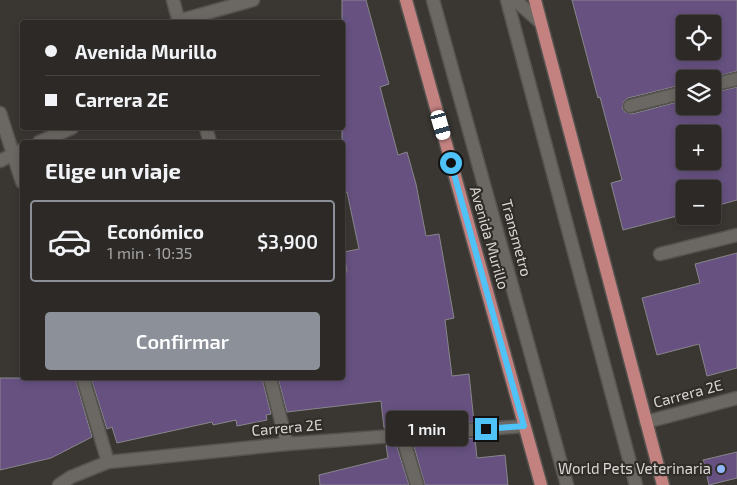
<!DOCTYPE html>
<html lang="es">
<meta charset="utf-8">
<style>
body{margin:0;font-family:"Exo 2",sans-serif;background:#34312e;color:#f1f3f6;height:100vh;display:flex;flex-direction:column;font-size:19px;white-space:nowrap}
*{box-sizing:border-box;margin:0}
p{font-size:16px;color:#a6a6a7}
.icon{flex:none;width:28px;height:28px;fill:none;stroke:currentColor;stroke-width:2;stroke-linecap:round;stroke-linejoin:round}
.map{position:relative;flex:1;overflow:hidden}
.panel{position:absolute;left:20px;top:140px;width:325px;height:240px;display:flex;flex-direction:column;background:#2c2926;border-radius:5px;box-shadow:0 2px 8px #0003,0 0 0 1px #484543}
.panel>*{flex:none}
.hud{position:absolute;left:20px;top:20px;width:325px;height:110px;border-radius:5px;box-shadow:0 2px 8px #0003,0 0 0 1px #484543;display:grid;align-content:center;height:110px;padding:0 25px;background:#2c2926}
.tools{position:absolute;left:676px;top:15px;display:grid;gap:10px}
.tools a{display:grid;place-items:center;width:45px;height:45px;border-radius:5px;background:#2c2926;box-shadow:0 2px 8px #0003,0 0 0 1px #484543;font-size:25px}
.end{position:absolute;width:22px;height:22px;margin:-11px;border:6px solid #4fc3f7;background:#111;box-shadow:0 0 0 2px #111}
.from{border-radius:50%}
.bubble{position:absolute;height:35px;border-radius:5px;background:#2c2926;box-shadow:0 2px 8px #0003,0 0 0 1px #484543;font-size:16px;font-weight:600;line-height:35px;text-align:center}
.car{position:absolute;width:15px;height:30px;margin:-15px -8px;border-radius:6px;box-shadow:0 0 4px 1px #0007;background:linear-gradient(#fff 24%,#345 0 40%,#fff 0 76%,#345 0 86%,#fff 0)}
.hud b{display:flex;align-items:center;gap:18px;height:48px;font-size:19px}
.hud b+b{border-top:1px solid #484543}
.hud i{width:12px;height:12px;background:#f1f3f6}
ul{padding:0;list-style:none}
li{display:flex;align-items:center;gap:15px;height:82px;margin:0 10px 8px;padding:0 15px;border:2px solid #484543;border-radius:5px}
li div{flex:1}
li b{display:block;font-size:19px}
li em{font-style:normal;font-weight:600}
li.current{border-color:#8c9099}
li>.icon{width:45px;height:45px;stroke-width:1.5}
h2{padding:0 25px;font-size:22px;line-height:60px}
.primary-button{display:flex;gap:10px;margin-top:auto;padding:10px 25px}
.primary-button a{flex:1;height:58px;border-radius:5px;background:#8c9099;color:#fff;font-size:20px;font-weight:600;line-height:58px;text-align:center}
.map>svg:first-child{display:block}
</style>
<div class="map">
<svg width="737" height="485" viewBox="0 0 737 485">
<rect width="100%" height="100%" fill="#3a3733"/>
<g fill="#665180" stroke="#88858b" fill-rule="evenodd">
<polygon points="342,0 366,0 389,84 380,87 398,155 407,152 416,184 426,236 439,234 454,318 445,320 452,376 469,374 474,422 384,428 381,401 287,412 278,378 342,378 342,273 347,272 344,252 359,249 347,192 342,194"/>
<path d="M 572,0 L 737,0 L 737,71 L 707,79 L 685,79 L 685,84 L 628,98 L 624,101 L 622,108 L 625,112 L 632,114 L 685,100 L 685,106 L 712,106 L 712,93 L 737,87 L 737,200 L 712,207 L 712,189 L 685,189 L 685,214 L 623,230 L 611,183 L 622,180 L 600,97 L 598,98 ZM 685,24 L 712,24 L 712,51 L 685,51 ZM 685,134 L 712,134 L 712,161 L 685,161 Z"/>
<polygon points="737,253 737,368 707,376 699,344 657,355 642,298 700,283 695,264"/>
<polygon points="0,378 75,378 92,437 51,458 0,470"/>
<polygon points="91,378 262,378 271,414 266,415 267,420 237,426 236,420 213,425 212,422 117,443 112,427 107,429"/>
<polygon points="475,438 477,458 505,455 508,485 425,485 413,443"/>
<polygon points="396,444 409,485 320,485 319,475 388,458 386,445"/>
<polygon points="737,452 737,478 709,485 703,460"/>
</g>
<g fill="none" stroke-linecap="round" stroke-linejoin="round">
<g stroke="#55534f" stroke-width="15">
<g id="minor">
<polyline points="173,0 179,22"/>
<polyline points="433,0 567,485"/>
<polyline points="507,0 636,485"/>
<polyline points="515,0 541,23"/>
<polyline points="178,21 253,0"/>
<polyline points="712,85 737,79"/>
<polyline points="630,106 685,92"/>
<polyline points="0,113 22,182"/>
<polyline points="206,128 210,142"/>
<polyline points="39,142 72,128"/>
<polyline points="0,161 22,150"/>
<polyline points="660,254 737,235"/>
<polyline points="83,378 108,462"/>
<polyline points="270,378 287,444"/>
<polyline points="646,422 737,398"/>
<polyline points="402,435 417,485"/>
<polyline points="59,485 71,477 108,462 287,444 524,426"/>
</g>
</g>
<g stroke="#55534f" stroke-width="15">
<g id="major">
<polyline points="406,0 541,485"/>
<polyline points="535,0 663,485"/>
</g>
</g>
<use href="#minor" stroke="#6b6863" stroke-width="12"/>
<use href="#major" stroke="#c38280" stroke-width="12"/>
</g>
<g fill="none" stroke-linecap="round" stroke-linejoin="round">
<polyline stroke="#4fc3f7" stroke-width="6" points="451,163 524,426 486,429"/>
</g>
<circle fill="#92b7fd" stroke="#302d29" stroke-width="2" cx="721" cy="469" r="5"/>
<g text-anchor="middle" stroke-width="4.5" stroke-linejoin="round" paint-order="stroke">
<g font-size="15" fill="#d9d7d4" stroke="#302d29">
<text transform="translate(489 238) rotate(74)" y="5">Avenida Murillo</text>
<text transform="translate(516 238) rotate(75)" y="5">Transmetro</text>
<text transform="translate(688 394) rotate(-15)" y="5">Carrera 2E</text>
<text transform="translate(287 428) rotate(-5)" y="5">Carrera 2E</text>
</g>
<g font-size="15" fill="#d9d7d4" stroke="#302d29" text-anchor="end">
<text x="711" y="474">World Pets Veterinaria</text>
</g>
</g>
</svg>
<div class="tools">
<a><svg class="icon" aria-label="locate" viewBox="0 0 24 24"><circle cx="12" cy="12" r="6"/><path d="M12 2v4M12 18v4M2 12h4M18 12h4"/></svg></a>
<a><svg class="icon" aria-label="layers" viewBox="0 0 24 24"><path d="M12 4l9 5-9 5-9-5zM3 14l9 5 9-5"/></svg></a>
<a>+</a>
<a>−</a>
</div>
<i class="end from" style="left:451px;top:163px"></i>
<i class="end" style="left:486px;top:429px"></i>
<div class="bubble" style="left:386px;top:411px;width:82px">1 min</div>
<i class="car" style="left:441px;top:125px;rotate:164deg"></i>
<div class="hud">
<b><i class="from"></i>Avenida Murillo</b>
<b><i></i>Carrera 2E</b>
</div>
<section class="panel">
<h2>Elige un viaje</h2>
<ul>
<li class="current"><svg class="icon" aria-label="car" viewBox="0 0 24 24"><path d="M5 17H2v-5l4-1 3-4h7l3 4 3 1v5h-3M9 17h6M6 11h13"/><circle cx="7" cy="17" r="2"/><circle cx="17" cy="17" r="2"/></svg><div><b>Económico</b><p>1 min · 10:35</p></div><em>$3,900</em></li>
</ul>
<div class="primary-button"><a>Confirmar</a></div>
</section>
</div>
